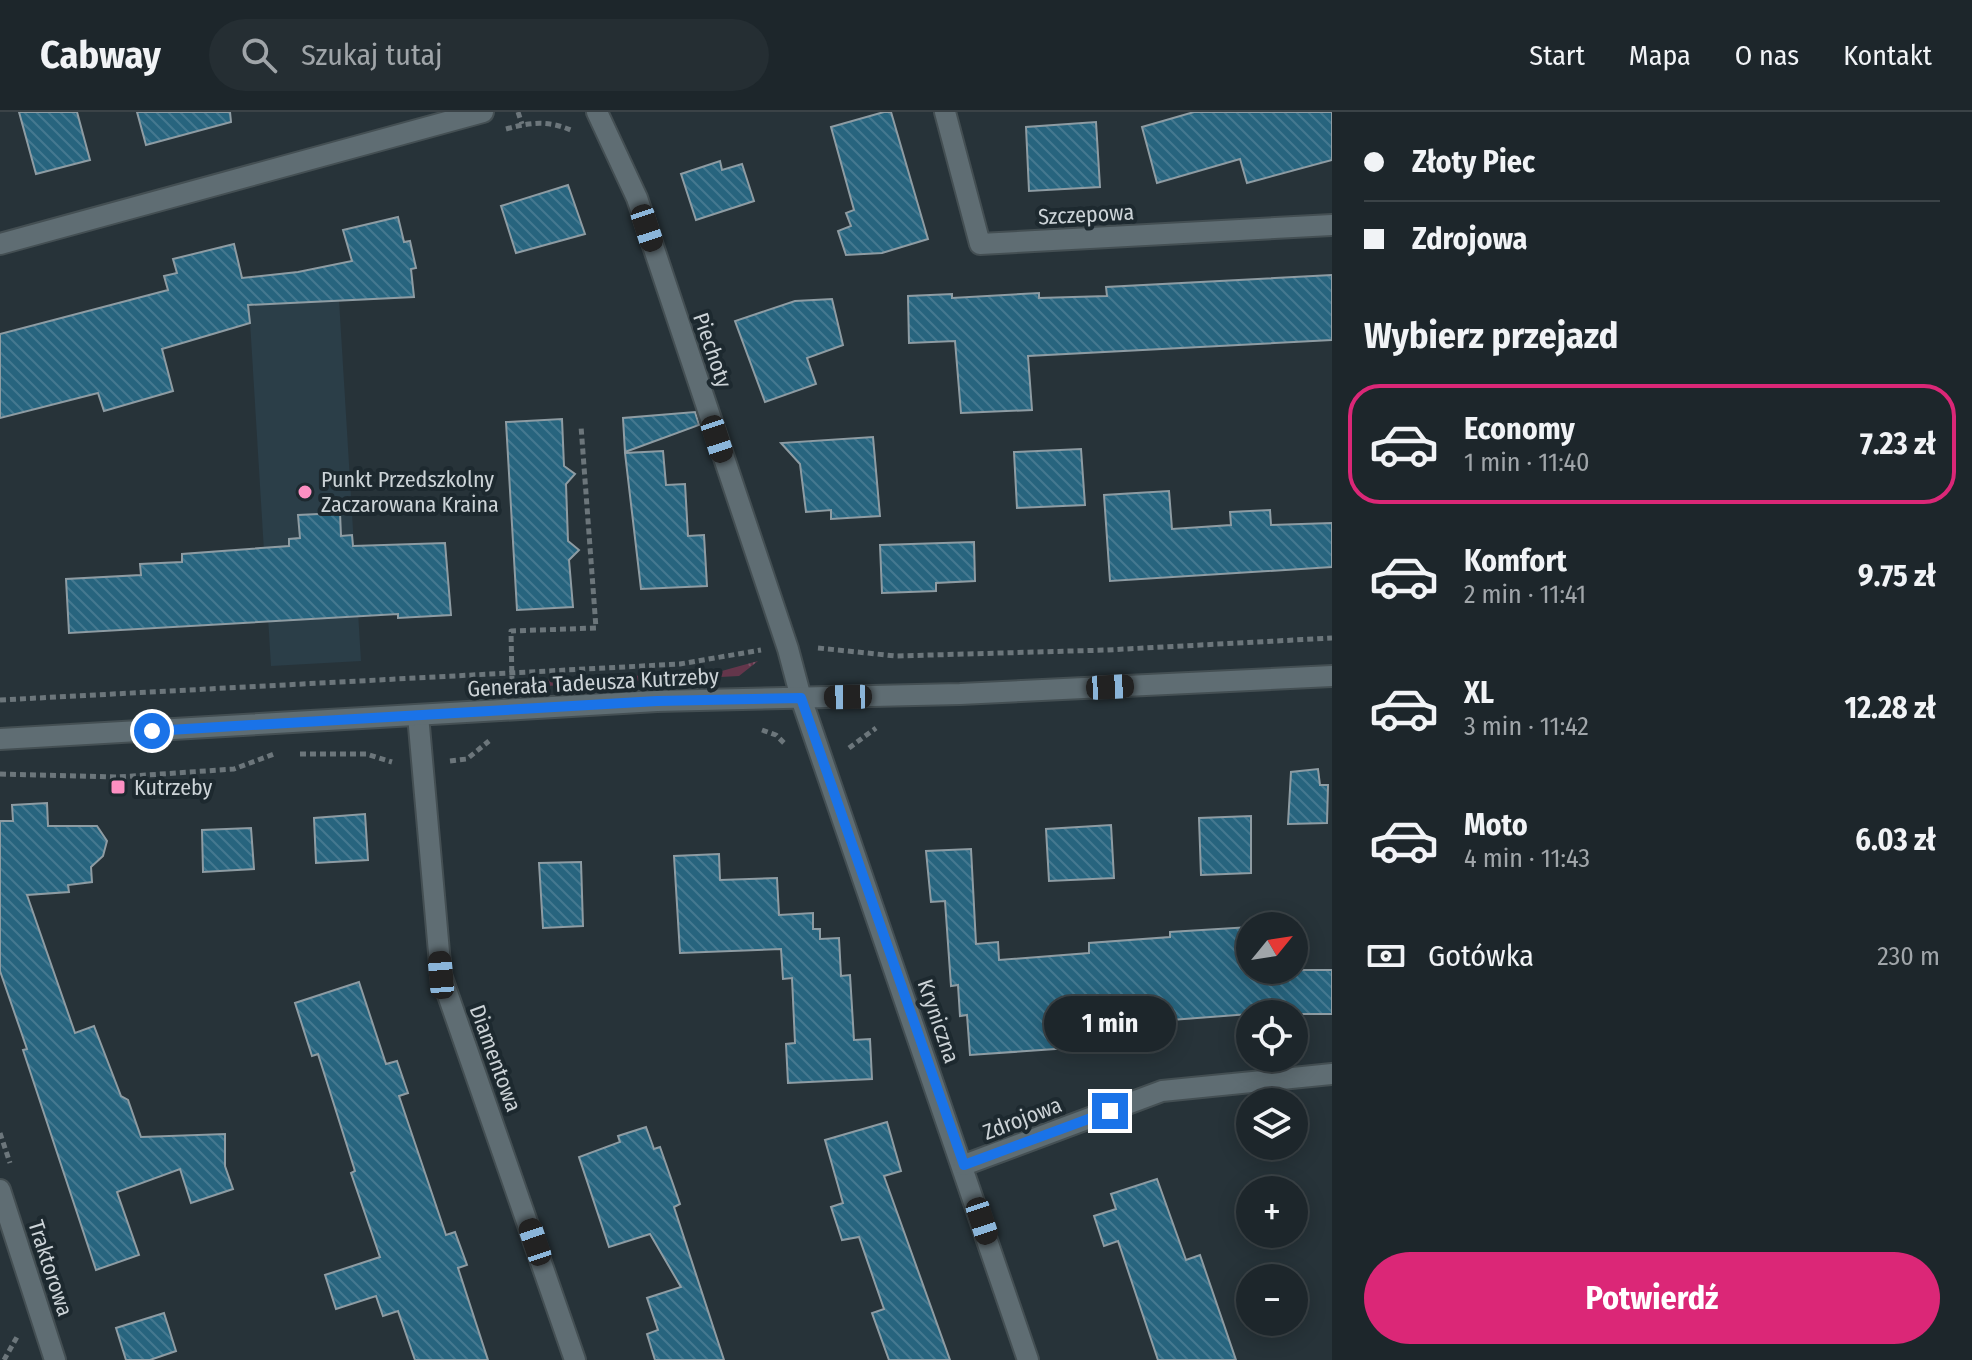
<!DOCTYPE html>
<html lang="pl">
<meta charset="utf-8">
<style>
body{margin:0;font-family:"Fira Sans Condensed",sans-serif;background:#252e33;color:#f1f3f6;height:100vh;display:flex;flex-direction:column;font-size:30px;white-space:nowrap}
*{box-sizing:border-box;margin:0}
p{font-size:26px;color:#a0a5a9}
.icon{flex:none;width:44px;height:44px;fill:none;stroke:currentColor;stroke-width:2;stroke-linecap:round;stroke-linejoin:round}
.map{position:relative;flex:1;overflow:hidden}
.sheet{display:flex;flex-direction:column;background:#1d262b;width:640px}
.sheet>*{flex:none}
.guide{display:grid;align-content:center;height:176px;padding:0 32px;background:#1d262b}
.needle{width:52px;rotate:60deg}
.tools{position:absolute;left:1236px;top:800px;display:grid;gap:16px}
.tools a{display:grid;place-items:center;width:72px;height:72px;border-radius:50%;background:#1d262b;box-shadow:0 4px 20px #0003,0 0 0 2px #3b4347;font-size:40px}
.end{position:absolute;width:36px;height:36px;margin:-18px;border:10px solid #1a73e8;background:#fff;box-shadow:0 0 0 4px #fff}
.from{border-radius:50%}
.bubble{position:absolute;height:56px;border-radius:28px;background:#1d262b;box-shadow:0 4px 20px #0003,0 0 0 2px #3b4347;font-size:26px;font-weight:700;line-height:56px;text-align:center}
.car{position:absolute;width:24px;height:48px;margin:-24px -12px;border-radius:10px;box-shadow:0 0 6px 2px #0007;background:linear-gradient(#222 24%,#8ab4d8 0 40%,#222 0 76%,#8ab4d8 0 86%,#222 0)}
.guide b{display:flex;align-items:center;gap:28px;height:76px;font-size:30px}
.guide b+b{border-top:2px solid #3b4347}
.guide i{width:20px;height:20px;background:#f1f3f6}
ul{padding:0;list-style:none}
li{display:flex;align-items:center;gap:24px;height:120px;margin:0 16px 12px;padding:0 16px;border:4px solid transparent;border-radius:32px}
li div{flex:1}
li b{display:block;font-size:30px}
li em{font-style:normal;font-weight:700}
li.current{border-color:#db2777}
li>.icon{width:72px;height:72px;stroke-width:1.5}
h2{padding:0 32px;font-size:36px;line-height:96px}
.pay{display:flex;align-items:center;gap:20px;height:88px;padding:0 32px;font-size:30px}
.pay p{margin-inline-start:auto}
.primary-button{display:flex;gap:16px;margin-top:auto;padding:16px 32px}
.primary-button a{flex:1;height:92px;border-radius:48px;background:#db2777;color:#fff;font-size:32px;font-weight:700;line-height:92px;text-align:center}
header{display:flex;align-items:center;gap:48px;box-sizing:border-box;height:112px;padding:0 40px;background:#1d262b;border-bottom:2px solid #3b4347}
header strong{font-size:38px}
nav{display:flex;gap:44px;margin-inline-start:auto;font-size:28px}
.search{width:560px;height:72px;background:#252e33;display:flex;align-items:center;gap:20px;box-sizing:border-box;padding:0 28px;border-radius:44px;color:#a0a5a9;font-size:30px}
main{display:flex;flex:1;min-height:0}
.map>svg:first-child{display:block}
</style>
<header>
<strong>Cabway</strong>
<div class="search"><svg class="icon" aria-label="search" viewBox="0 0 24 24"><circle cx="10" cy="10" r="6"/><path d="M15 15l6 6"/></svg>Szukaj tutaj</div>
<nav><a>Start</a><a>Mapa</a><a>O nas</a><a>Kontakt</a></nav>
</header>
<main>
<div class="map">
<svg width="1332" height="1248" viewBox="0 0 1332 1248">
<defs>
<pattern id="grass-tufts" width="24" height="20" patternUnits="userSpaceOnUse" patternTransform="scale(2)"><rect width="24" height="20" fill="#64364b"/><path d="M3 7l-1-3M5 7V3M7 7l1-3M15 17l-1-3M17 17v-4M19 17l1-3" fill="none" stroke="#795264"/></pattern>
<pattern id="building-back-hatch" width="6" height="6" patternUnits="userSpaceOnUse" patternTransform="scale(2)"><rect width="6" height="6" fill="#27647e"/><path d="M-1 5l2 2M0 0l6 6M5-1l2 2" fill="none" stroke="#457990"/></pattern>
</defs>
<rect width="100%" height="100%" fill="#273339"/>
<polygon fill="#2b3e48" points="339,188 361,549 271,554 249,193"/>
<polygon fill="url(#grass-tufts)" points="758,549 739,564 526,575 522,569 718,560"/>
<g fill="url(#building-back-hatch)" stroke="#8e9ca3" stroke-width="2">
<polygon points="19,0 77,0 90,48 36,62"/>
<polygon points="137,0 230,0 231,10 146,33"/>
<polygon points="884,0 891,0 928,127 882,141 846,143 838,119 851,114 846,101 854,98 831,15"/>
<polygon points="1194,0 1332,0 1332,48 1247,71 1240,47 1157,71 1142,15"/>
<polygon points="1096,10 1100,75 1029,79 1026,15"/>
<polygon points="720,49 722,58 742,52 754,89 696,108 681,62"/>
<polygon points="568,73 585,122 516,141 501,94"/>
<polygon points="398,105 404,130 410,129 416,156 411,157 414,185 248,193 250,211 162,237 173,279 104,299 98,281 0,306 0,222 168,178 164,164 177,161 173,147 234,132 242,166 298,160 352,149 343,118"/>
<polygon points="1332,163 1332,228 1028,244 1032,298 961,301 955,229 909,231 908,184 952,182 952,186 1039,181 1039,186 1107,184 1106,175"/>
<polygon points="832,187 843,233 807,246 816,272 765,290 735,209 795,189"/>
<polygon points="695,300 699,313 625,340 623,306"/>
<polygon points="562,307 564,354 575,362 566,372 568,429 579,438 569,448 573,495 517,498 506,310"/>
<polygon points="873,325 880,404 831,407 831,398 806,400 800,352 781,331"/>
<polygon points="1081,337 1085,393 1017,396 1014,340"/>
<polygon points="663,339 666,373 685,372 688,424 704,423 707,474 641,477 625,341"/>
<polygon points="1169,379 1172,417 1231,413 1230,400 1270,398 1271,413 1332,411 1332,455 1110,469 1104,383"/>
<polygon points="340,401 341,424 352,423 353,434 445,431 451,503 398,506 398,502 69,521 66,467 141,463 140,452 182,450 182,442 289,434 289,427 300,426 298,403"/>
<polygon points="974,430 975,469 936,471 936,479 882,481 880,433"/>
<polygon points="1318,657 1320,673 1328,673 1327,711 1288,712 1291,660"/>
<polygon points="47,691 48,714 97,714 107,729 103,744 91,755 92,770 68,773 69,780 27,783 75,921 94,914 121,984 128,988 141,1025 225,1022 225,1054 233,1077 191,1091 180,1057 117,1080 139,1143 96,1158 23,938 27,937 0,859 0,709 13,709 12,693"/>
<polygon points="365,702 368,748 316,751 314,706"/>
<polygon points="1251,704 1251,761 1201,763 1199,706"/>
<polygon points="1111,713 1114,766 1049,769 1046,717"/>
<polygon points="251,716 254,757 203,760 202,718"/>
<polygon points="971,737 976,832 998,830 999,848 1089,841 1089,831 1170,825 1170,820 1250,815 1250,858 1332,858 1332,902 1250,902 1118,912 1119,918 1097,920 1098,934 970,943 967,903 960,904 958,873 951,874 945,789 931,790 926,739"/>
<polygon points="719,742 720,768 777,766 779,803 813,801 813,817 820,817 820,827 839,826 841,864 850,863 854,928 870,927 872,967 788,971 786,932 795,931 792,866 783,867 781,837 680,841 674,744"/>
<polygon points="581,750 583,814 543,816 539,751"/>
<polygon points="359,870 386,952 397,949 408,981 399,984 446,1123 455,1120 467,1153 458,1156 488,1248 415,1248 398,1199 383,1204 376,1184 336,1197 325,1163 380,1145 351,1061 355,1059 318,942 312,944 295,891"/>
<polygon points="887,1010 901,1059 884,1064 950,1248 889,1248 872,1201 884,1197 859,1125 842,1128 831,1095 843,1091 825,1028"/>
<polygon points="646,1015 654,1037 660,1035 680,1092 674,1095 724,1248 655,1248 647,1222 658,1218 647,1186 681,1175 650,1122 609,1135 579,1045 620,1030 618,1024"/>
<polygon points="1157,1067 1186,1148 1200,1143 1236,1248 1158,1248 1118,1129 1104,1134 1094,1104 1116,1097 1111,1082"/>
<polygon points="164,1201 176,1239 150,1248 126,1248 116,1216"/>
</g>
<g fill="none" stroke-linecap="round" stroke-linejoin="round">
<g stroke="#444f53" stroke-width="24">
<g id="minor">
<polyline points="597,0 637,86 788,537 801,586 1028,1248"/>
<polyline points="945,0 980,132 1332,113"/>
<polyline points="0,132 483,0"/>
<polyline points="418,603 441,863 575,1248"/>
<polyline points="0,627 657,589 960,582 1332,564"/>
<polyline points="964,1053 1162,979 1332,962"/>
<polyline points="0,1078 55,1248"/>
</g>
</g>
<g stroke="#6c767b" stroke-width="5" stroke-dasharray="6 4" stroke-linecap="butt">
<polyline points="518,0 522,12"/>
<path d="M 506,17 C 532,10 548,8 573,19"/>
<polyline points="818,536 896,544 1107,538 1332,526"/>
<polyline points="512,570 511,519 596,516 581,314"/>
<polyline points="0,588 680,552 761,538"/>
<polyline points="762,618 776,623 784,631"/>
<polyline points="849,636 876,616"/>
<polyline points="300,642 366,642 392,650"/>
<polyline points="450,649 467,647 489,629"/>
<polyline points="0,662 118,665 234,657 274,642"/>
<polyline points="0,1021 10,1051"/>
<polyline points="4,1248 17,1225"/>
</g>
<use href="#minor" stroke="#5f6d73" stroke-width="20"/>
</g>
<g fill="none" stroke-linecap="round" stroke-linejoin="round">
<polyline stroke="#1a73e8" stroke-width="10" points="152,619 657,589 801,586 964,1053 1110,999"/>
</g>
<g fill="#fc8fc2" stroke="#1d292f" stroke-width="3">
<circle cx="305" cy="380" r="8"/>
<rect x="110" y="667" width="16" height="16" rx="4"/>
</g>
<g text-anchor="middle" stroke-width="8" stroke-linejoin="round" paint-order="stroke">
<g font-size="22" fill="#ccd3d7" stroke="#1d292f">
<text transform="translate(1086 102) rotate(-3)" y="8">Szczepowa</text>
<text transform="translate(713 238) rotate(71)" y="8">Piechoty</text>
<text transform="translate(593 570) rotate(-3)" y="8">Generała Tadeusza Kutrzeby</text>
<text transform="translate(939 909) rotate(71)" y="8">Kryniczna</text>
<text transform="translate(496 946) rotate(70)" y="8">Diamentowa</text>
<text transform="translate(1022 1006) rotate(-21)" y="8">Zdrojowa</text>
<text transform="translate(51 1156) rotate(72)" y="8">Traktorowa</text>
</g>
<g font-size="22" fill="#ccd3d7" stroke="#1d292f" text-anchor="start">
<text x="321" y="375">Punkt Przedszkolny<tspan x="321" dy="25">Zaczarowana Kraina</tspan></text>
<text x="134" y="683">Kutrzeby</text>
</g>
</g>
</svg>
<div class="tools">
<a><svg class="needle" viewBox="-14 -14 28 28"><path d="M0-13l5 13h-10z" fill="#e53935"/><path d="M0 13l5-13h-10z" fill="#a0a5a9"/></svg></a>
<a><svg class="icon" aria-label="locate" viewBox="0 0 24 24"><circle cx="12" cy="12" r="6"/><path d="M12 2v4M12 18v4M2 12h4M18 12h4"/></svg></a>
<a><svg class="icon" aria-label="layers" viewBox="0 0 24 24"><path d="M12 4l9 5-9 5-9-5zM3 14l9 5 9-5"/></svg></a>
<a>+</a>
<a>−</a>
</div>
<i class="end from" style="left:152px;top:619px"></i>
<i class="end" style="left:1110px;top:999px"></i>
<div class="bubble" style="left:1044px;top:884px;width:132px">1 min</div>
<i class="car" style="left:647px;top:116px;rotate:162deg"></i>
<i class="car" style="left:717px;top:327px;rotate:162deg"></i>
<i class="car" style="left:1110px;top:575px;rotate:87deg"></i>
<i class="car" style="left:848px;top:585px;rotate:269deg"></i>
<i class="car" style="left:441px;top:863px;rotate:355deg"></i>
<i class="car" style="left:982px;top:1109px;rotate:162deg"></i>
<i class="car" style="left:535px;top:1130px;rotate:341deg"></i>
</div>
<section class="sheet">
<div class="guide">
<b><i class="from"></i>Złoty Piec</b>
<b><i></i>Zdrojowa</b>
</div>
<h2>Wybierz przejazd</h2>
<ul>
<li class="current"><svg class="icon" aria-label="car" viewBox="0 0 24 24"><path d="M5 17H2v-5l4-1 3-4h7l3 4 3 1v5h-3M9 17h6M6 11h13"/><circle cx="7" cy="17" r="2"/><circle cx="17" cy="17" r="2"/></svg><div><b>Economy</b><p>1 min · 11:40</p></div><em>7.23 zł</em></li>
<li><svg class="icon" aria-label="car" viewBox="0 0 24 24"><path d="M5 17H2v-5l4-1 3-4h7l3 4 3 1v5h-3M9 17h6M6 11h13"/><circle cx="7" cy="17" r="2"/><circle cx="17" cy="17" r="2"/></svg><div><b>Komfort</b><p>2 min · 11:41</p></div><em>9.75 zł</em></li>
<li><svg class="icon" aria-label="car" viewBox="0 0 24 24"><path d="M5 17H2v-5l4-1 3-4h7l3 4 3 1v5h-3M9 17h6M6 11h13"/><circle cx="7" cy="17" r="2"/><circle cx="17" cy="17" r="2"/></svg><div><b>XL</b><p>3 min · 11:42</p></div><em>12.28 zł</em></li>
<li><svg class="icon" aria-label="car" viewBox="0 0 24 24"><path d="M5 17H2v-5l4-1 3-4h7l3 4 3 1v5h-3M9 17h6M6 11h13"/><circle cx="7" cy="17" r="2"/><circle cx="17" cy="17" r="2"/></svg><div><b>Moto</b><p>4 min · 11:43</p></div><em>6.03 zł</em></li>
</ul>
<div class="pay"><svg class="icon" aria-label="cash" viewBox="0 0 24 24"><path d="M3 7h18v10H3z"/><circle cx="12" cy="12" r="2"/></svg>Gotówka<p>230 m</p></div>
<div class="primary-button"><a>Potwierdź</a></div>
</section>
</main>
